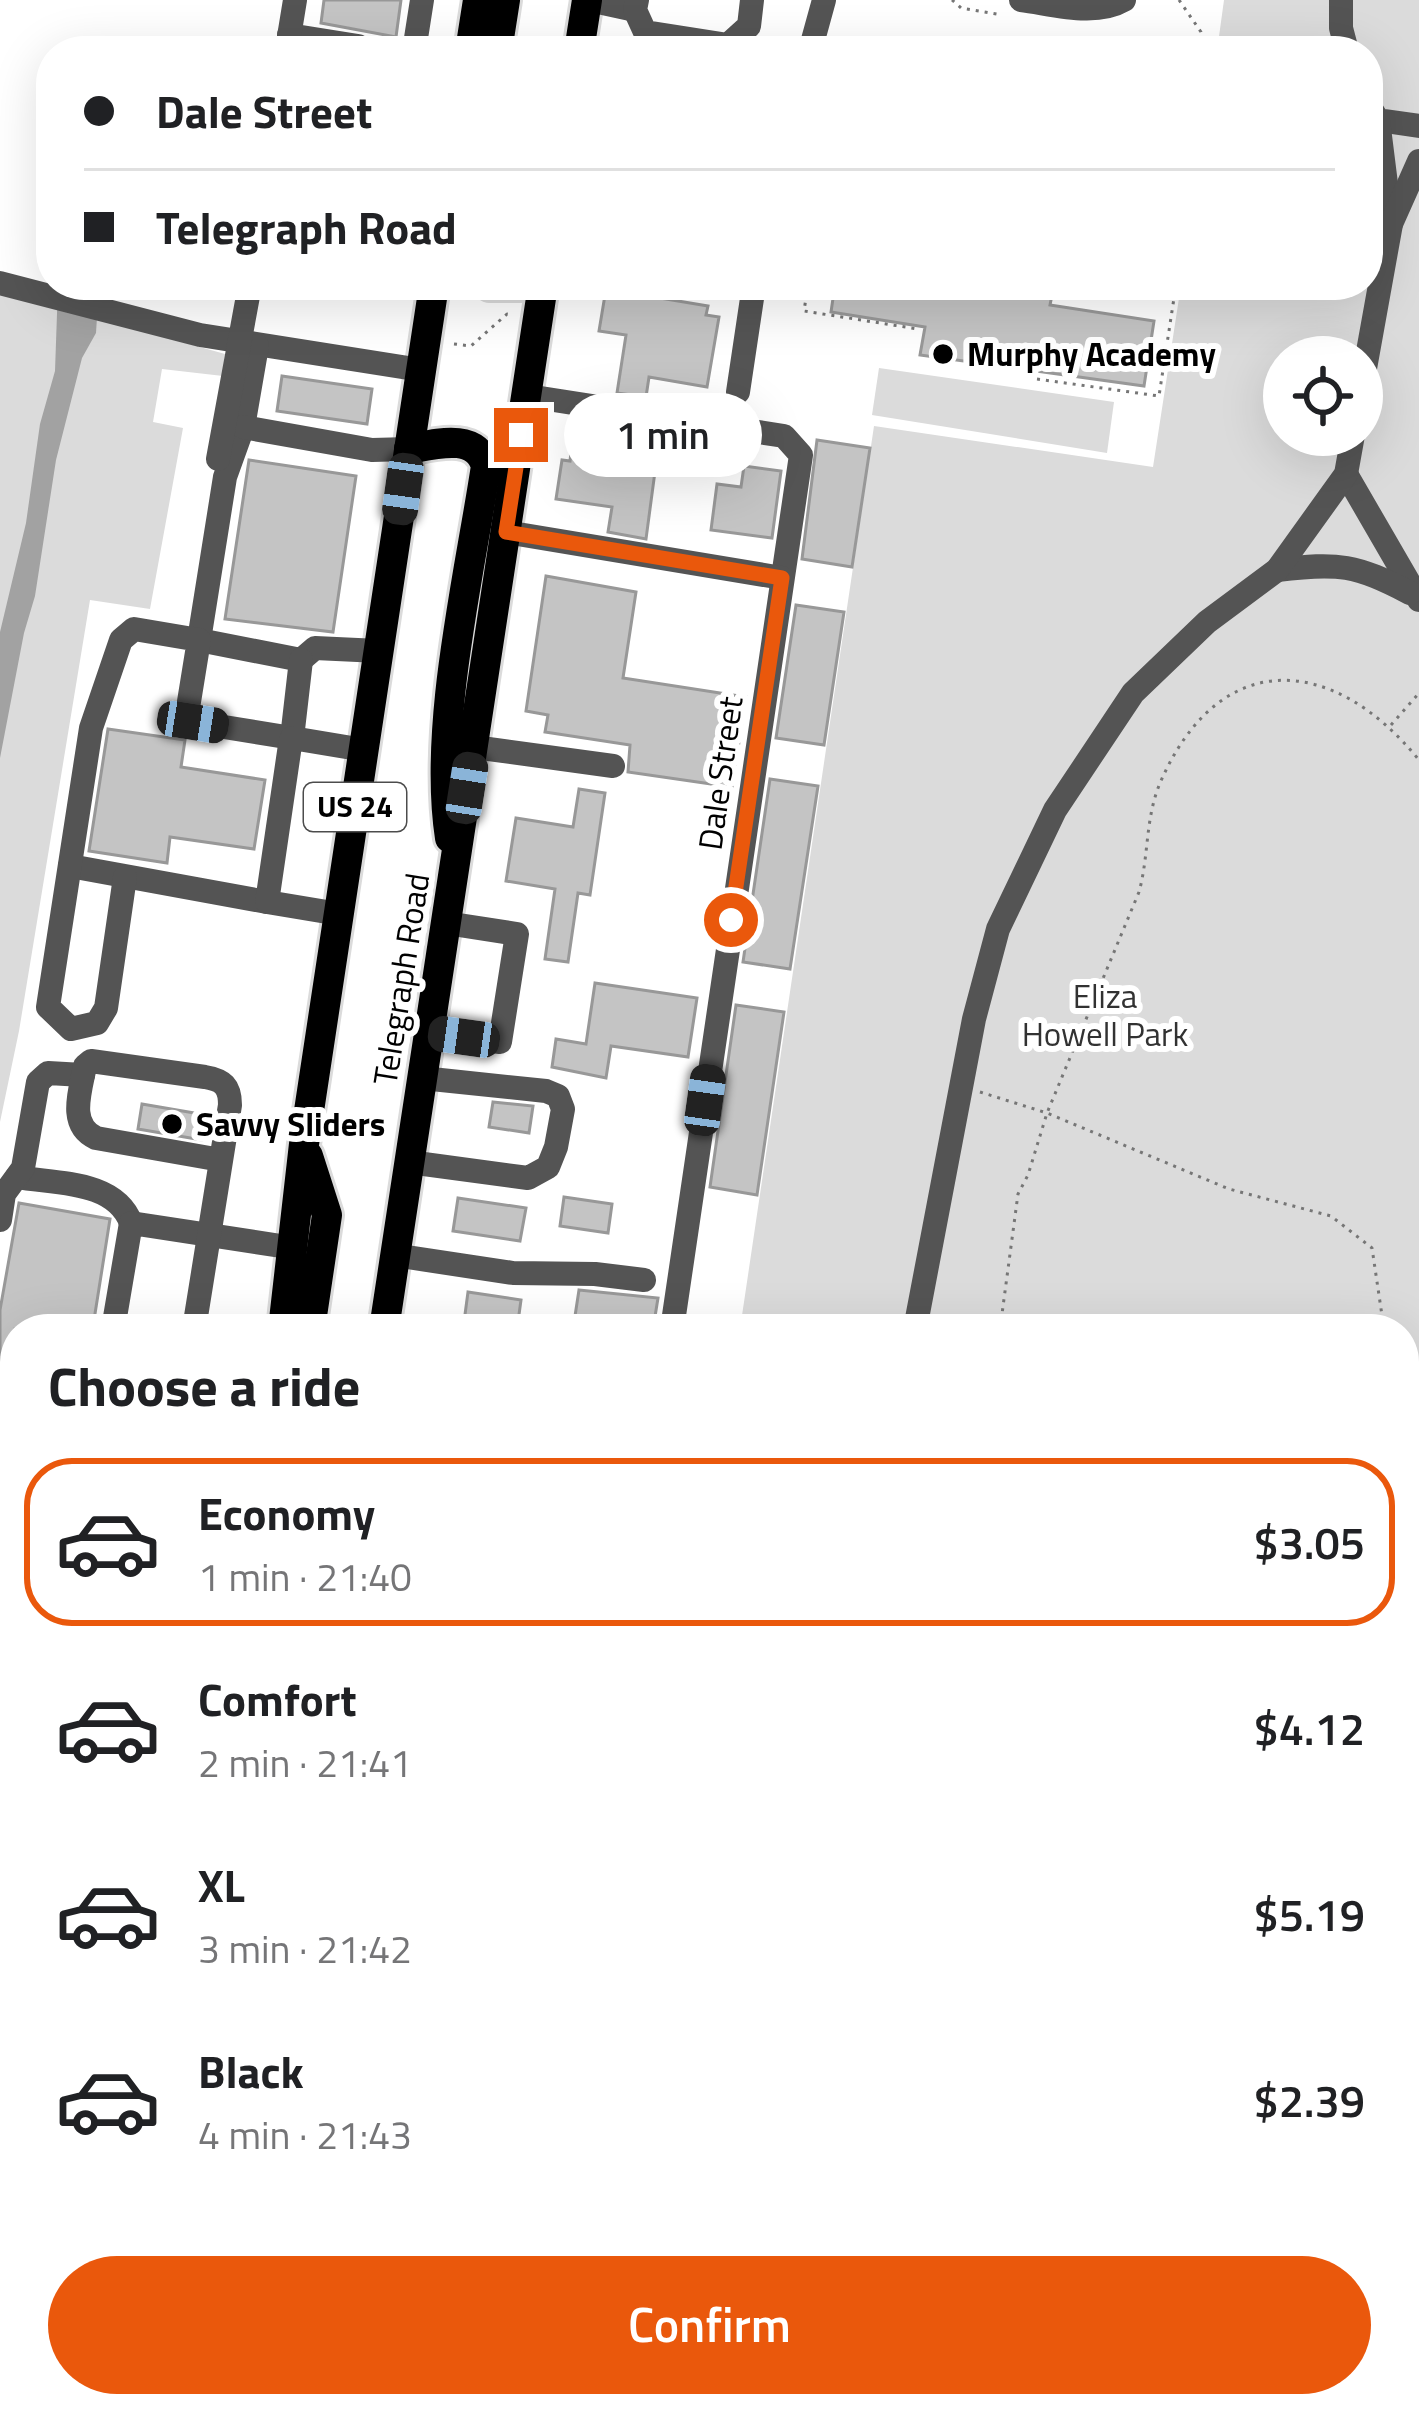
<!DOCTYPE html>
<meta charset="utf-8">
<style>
body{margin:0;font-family:"Titillium Web",sans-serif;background:#f2f2f2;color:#202124;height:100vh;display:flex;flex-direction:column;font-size:45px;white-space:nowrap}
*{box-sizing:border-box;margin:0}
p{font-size:39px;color:#757577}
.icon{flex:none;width:66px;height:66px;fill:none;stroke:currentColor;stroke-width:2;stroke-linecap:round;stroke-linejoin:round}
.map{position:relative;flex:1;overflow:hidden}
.panel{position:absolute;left:0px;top:1314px;width:1419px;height:1104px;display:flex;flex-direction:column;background:#fff;border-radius:48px 48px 0 0;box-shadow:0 12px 48px #0002}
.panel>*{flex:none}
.guide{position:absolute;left:36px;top:36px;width:1347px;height:264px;border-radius:48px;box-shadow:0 12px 48px #0002;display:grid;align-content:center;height:264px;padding:0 48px;background:#fff}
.controls{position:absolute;left:1263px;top:336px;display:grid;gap:24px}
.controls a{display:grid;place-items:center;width:120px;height:120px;border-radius:50%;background:#fff;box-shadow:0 12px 48px #0002;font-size:60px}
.end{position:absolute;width:54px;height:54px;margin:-27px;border:15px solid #ea580c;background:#fff;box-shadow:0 0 0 6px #fff}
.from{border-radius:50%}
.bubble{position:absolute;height:84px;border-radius:42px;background:#fff;box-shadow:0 12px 48px #0002;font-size:39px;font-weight:600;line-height:84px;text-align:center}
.car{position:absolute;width:36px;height:72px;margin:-36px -18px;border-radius:15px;box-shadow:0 0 9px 3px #0007;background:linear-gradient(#222 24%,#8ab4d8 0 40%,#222 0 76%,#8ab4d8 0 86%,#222 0)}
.guide b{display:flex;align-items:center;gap:42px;height:114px;font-size:45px}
.guide b+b{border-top:3px solid #e0e0e0}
.guide i{width:30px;height:30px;background:#202124}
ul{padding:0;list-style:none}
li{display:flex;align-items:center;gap:36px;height:168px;margin:0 24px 18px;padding:0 24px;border:6px solid transparent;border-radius:48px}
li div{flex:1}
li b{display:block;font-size:45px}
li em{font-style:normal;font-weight:600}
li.current{border-color:#ea580c}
li>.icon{width:108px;height:108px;stroke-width:1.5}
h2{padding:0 48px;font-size:54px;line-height:144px}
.button{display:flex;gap:24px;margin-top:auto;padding:24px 48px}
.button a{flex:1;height:138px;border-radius:72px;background:#ea580c;color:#fff;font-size:48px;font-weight:600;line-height:138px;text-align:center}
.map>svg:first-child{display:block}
</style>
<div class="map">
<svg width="1419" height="2418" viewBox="0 0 1419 2418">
<rect width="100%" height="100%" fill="#fff"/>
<g fill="#dbdbdb" fill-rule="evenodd">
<path d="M 1224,0 L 1419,0 L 1419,2418 L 252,2418 L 254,2403 L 1404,2403 L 1404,1329 L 740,1329 L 874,426 L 1153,467 L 1181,285 L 1368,285 L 1368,51 L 1217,51 ZM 1284,357 L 1362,357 L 1362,435 L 1284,435 Z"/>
<polygon points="0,291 225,354 223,376 162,369 153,422 183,428 150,609 90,600 19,1031 0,1122"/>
<polygon points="879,368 1114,402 1107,453 872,415"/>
<polygon points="0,1930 15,1938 15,2107 0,2092"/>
</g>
<polygon fill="#a2a2a2" points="58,285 99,285 96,333 82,358 56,460 35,596 24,633 0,758 0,632 26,523 40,424 55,371"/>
<g fill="#c4c4c4" stroke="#989898" stroke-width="3">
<polygon points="324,0 401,0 396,37 321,23"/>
<polygon points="835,285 1054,285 1050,305 1154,321 1144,386 920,355 925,327 831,312"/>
<polygon points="606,289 708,306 706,315 719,317 707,387 649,377 646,397 617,393 626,335 599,331"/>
<polygon points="282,376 372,389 367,424 277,411"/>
<polygon points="609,426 660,434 646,539 608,532 612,507 556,499 562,460 570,461 571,452 604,457"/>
<polygon points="817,440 870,448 852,567 802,559"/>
<polygon points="249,460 356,476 333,632 225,619"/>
<polygon points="744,466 781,471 772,538 711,530 717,484 741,487"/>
<polygon points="546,576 636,592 623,678 746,697 732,787 628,772 630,745 545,732 548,715 526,711"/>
<polygon points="796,605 844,612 824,745 776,738"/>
<polygon points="108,729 185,740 181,767 265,780 254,849 170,837 167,863 89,851"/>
<polygon points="770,779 818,786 790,969 743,962"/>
<polygon points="579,789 605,793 590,895 578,893 568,962 545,959 555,889 506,881 516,818 573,827"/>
<polygon points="595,983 697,998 688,1057 611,1046 606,1078 552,1067 556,1039 586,1044"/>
<polygon points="736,1005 784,1012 757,1195 710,1187"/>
<polygon points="493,1102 533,1106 529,1133 489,1127"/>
<polygon points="142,1104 206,1115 202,1140 138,1129"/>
<polygon points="564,1197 612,1204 608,1233 560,1226"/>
<polygon points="458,1198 526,1208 520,1241 453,1231"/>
<polygon points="19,1203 110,1219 94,1320 86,1319 85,1329 15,1329 15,1595 0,1594 0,1310"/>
<polygon points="579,1290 658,1298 653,1329 573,1329"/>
<polygon points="468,1292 521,1300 517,1329 464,1322"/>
<polygon points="6,1821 15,1822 15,1874 0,1880 0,1824"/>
<polygon points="0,2162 15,2164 15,2311 0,2308"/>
</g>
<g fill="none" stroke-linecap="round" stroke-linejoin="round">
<g stroke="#dbdbdb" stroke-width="36">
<g id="major">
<polyline points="470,51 478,0"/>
<polyline points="497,51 505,0"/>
<polyline points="579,51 587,0"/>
<polyline points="490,285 521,285"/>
<path d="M 409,449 C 436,444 476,432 486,466 C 469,578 433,727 450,838"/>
<polyline points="308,1156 327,1215 310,1329"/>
<polyline points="283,1329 304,1144 434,285"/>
<polyline points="384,1329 543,285"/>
<polyline points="111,2418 114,2403"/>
<polyline points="219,2418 221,2403"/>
</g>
</g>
<g stroke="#767676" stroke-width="3" stroke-dasharray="3 6" stroke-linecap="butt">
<polyline points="952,0 961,8 1002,15"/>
<polyline points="1179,0 1201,32 1206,51"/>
<polyline points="808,285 804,311 918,329"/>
<polyline points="454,344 471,346 507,314 512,315"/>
<polyline points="1037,379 1159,396 1176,285"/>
<polyline points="1391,725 1419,693"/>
<polyline points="980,1092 1047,1113 1229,1189 1331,1216 1372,1248 1384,1329"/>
<path d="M 1000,1329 L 1018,1194 L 1028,1175 L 1047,1113 L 1139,892 C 1149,856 1145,819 1160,783 C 1219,647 1332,653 1419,760"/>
<polyline points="1404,1377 1419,1400"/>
<polyline points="1073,2403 1096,2418"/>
</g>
<g stroke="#545454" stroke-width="24">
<polyline points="589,0 635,10"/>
<polyline points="637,0 635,10 645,32 728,45 749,26 752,0"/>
<path d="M 1021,0 C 1053,4 1095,17 1124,0"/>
<polyline points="1341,0 1341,28 1347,51"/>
<polyline points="289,35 358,46"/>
<polyline points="373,48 388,51"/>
<polyline points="287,49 295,0"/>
<polyline points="414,51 422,0"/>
<polyline points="810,51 824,0"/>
<polyline points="1368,104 1378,120 1419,126"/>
<polyline points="1378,120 1391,224"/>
<polyline points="0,283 200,335 421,370"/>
<polyline points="257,346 243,427 225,477 199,640 301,660 315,648 379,651"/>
<polyline points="1362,385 1391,224 1419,161"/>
<polyline points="738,392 754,285"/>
<polyline points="528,396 784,436 801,455 672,1329"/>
<polyline points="243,427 372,450 409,449"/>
<polyline points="218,459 250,285"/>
<polyline points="1346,474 1419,600"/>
<polyline points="506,532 782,578"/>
<path d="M 1277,570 C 1339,562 1356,565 1410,593"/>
<polyline points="474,747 613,766"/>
<polyline points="70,866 267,902"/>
<polyline points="125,877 106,1008 97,1023 71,1029 48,1007 91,728 121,640 134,629 199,640 187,714 193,722 292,738 301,660"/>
<polyline points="339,914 267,902 290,745 292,738 364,750"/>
<polyline points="429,1033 500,1042 517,934 446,923"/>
<polyline points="409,1162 528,1178 548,1167 556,1147 563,1109 558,1096 546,1091 422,1078"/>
<path d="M 17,1177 C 56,1184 115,1180 131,1223"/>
<polyline points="0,1220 4,1194 23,1168 38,1082 48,1073 83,1075"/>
<polyline points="394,1255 513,1273 595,1274 644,1280"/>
<polyline points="113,1329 131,1223 294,1248"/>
<path d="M 194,1329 L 230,1105 C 230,1086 223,1080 205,1077 L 91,1061 L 85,1066 C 80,1092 68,1125 96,1138 L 221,1160"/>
<polyline points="915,1329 974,1019 998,929 1055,810 1133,693 1207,622 1277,570 1346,474 1353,435"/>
<polyline points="0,1610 15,1612"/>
<polyline points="0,1648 15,1650"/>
<polyline points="0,1729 15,1732"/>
<polyline points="0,1803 15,1806"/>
<polyline points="0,2355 15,2363"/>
<polyline points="0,2403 26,2418"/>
<polyline points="989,2403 1007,2418"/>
</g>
<use href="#major" stroke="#000" stroke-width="30"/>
</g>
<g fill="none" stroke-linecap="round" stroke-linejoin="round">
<polyline stroke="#ea580c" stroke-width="15" points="521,435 506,532 782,578 731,920"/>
</g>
<g fill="#000" stroke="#fff" stroke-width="4.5">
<circle cx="943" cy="354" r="12"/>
<circle cx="172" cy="1124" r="12"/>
</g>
<g text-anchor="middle" stroke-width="12" stroke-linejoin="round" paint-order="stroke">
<rect fill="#fff" stroke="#4c4c4c" stroke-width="3" x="304" y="783" width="102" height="48" rx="9"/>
<g font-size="30" font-weight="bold" fill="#000">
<text x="355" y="817">US 24</text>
</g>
<g font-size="33" font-weight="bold" fill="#000" stroke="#fff" text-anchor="start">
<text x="967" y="366">Murphy Academy</text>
<text x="196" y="1136">Savvy Sliders</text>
</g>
<g font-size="33" fill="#000" stroke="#fff">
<text transform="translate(720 773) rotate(-82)" y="12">Dale Street</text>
<text transform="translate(401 979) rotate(-81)" y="12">Telegraph Road</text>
</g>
<g font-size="33" fill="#323232" stroke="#fff">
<text x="1105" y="1008">Eliza<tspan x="1105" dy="38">Howell Park</tspan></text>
</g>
</g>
</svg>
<div class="controls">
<a><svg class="icon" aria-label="locate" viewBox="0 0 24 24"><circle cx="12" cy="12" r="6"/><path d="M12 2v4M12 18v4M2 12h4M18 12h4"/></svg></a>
</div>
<i class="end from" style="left:731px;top:920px"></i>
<i class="end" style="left:521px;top:435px"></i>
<div class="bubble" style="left:564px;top:393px;width:198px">1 min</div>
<i class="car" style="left:403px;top:489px;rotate:188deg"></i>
<i class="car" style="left:193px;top:722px;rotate:99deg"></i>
<i class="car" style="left:467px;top:788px;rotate:9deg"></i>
<i class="car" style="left:464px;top:1037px;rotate:278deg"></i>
<i class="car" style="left:705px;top:1100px;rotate:8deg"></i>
<div class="guide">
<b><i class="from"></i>Dale Street</b>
<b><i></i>Telegraph Road</b>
</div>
<section class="panel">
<h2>Choose a ride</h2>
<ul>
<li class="current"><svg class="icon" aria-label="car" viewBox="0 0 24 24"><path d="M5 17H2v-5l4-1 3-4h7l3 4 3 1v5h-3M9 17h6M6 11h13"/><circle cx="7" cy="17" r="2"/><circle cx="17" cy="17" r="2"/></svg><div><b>Economy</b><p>1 min · 21:40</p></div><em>$3.05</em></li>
<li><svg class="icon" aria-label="car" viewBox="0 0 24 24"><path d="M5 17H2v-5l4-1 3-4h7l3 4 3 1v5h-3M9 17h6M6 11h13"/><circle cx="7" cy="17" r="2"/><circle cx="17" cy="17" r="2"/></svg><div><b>Comfort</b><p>2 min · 21:41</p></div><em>$4.12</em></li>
<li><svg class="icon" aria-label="car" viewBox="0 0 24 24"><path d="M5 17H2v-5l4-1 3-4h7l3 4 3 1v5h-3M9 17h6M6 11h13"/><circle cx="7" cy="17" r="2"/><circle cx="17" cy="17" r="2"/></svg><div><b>XL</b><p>3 min · 21:42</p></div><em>$5.19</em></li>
<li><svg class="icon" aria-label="car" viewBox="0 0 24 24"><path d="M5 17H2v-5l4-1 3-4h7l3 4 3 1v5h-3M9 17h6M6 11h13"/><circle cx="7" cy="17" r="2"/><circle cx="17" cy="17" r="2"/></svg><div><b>Black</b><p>4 min · 21:43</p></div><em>$2.39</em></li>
</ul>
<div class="button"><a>Confirm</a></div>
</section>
</div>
